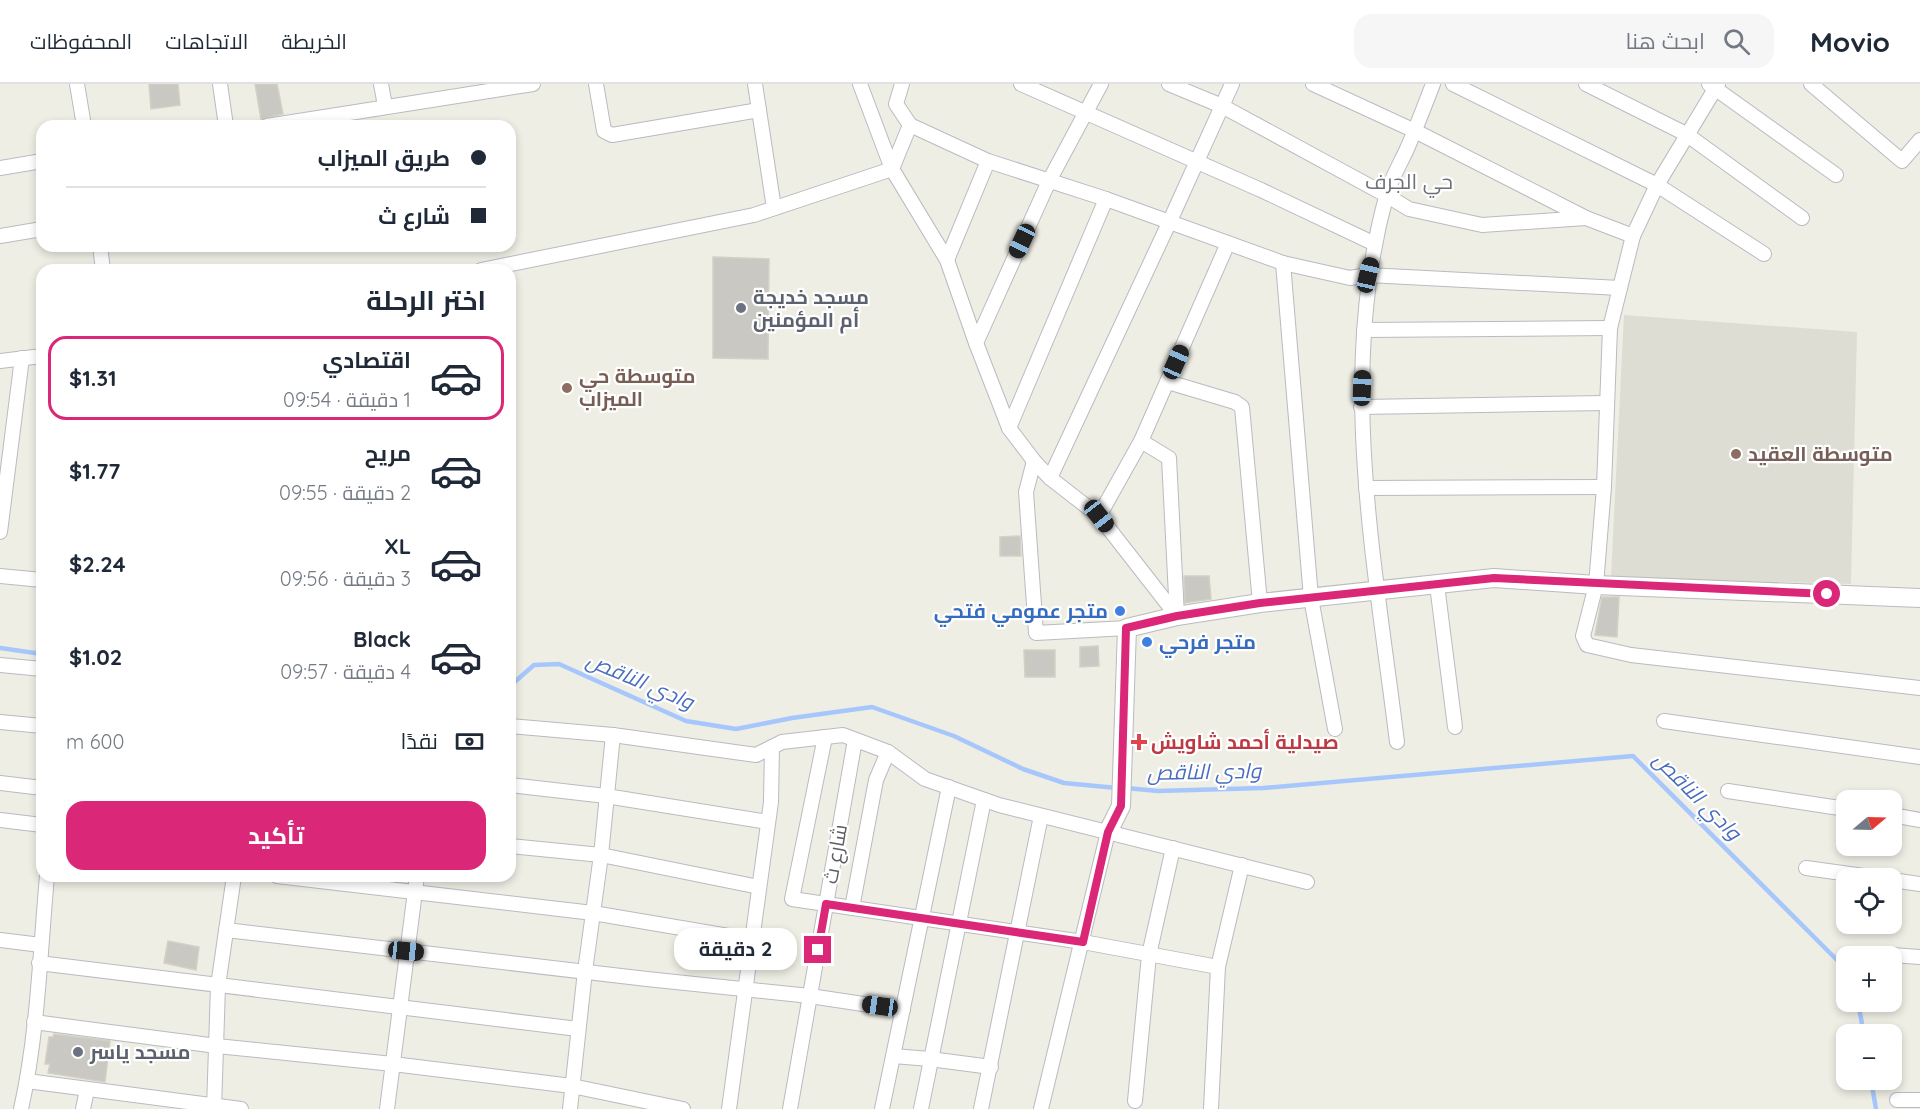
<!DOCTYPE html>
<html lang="ar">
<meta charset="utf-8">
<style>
body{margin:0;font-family:Quicksand,Cairo,sans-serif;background:#f6f6f7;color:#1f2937;direction:rtl;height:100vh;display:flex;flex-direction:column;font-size:22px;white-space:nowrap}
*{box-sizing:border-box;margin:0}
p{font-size:20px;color:#747a83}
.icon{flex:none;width:33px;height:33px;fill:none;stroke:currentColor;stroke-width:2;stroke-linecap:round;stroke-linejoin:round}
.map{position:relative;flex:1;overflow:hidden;direction:ltr}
.drawer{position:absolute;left:36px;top:180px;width:480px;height:618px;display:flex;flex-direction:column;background:#fff;border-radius:18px;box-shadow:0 3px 9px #0003;direction:rtl}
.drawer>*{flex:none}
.guide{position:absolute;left:36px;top:36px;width:480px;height:132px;border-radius:18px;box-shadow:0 3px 9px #0003;direction:rtl;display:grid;align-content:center;height:132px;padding:0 30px;background:#fff}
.needle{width:39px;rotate:71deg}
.fabs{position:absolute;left:1836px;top:706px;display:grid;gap:12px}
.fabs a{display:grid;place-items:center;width:66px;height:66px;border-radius:12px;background:#fff;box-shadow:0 3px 9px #0003;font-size:30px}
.end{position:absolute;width:27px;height:27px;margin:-14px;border:8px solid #db2777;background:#fff;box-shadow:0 0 0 3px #fff}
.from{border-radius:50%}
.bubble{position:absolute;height:42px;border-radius:18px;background:#fff;box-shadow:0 3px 9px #0003;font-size:20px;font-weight:700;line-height:42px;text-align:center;direction:rtl}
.car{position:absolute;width:18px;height:36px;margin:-18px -9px;border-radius:8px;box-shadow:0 0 4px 2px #0007;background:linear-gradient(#222 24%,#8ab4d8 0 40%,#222 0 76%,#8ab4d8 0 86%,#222 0)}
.guide b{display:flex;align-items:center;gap:21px;height:57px;font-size:22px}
.guide b+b{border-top:2px solid #e0e1e3}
.guide i{width:15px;height:15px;background:#1f2937}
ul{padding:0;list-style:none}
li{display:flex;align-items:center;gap:18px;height:84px;margin:0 12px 9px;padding:0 18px;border:3px solid transparent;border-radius:18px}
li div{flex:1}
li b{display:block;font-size:22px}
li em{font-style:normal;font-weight:700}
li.on{border-color:#db2777}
li>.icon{width:54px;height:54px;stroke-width:1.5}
h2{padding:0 30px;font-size:27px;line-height:72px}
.pay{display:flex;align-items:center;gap:15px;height:66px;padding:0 30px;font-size:22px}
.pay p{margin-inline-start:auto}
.cta{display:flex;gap:12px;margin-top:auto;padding:12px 30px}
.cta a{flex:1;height:69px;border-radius:18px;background:#db2777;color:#fff;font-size:24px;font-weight:700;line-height:69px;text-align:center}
header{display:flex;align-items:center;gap:36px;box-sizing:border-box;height:84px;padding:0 30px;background:#fff;border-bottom:2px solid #e0e1e3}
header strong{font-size:28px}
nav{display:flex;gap:33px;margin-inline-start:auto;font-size:21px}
.search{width:420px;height:54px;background:#f6f6f7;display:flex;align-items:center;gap:15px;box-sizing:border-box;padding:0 21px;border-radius:18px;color:#747a83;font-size:22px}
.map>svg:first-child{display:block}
</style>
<header>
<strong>Movio</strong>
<div class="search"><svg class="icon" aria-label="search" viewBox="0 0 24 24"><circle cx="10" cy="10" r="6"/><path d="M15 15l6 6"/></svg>ابحث هنا</div>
<nav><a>الخريطة</a><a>الاتجاهات</a><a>المحفوظات</a></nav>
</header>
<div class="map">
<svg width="1920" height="1025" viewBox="0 0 1920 1025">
<rect width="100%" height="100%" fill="#eeeee5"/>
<polygon fill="#deddd3" points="1624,231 1857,248 1851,500 1611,493"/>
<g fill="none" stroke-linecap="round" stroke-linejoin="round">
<g stroke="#a7c7fc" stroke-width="4.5">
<polyline points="0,564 42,570"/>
<polyline points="510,602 534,581 559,580 686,637 736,645 792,634 872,623 954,652 1023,685 1064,699 1117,704"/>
<polyline points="1126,704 1158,707 1263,704 1633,672 1846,885"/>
<polyline points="1858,918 1864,951"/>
<polyline points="1871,996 1876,1025"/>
</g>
</g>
<g fill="#cac8c2" stroke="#d3d1c3" stroke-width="1.5">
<polygon points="149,0 178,0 180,21 151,25"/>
<polygon points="255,0 277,0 283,30 261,35"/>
<polygon points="713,173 769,175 768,275 713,274"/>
<polygon points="1020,452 1021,472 1000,472 1000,453"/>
<polygon points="1184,492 1209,492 1211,515 1185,519"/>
<polygon points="1602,513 1619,513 1617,553 1595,551"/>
<polygon points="1098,562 1099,582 1080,583 1080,563"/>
<polygon points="1024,566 1055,566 1055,593 1025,593"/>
<polygon points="168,857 199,863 196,886 164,879"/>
<polygon points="54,950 110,957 105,998 48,989 50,980 45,980 49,953 53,953"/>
</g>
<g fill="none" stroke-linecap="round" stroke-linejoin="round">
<g stroke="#b9bbc0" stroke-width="16">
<g id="minor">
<polyline points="77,0 84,42"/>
<polyline points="220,0 226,42"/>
<polyline points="381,0 385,22"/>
<polyline points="596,0 604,47 612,51 759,26"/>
<polyline points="755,0 774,124"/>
<polyline points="860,0 892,85 947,176 976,259 1009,344 1034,377 1050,394 1099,432 1177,532"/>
<polyline points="902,0 896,20 910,41 988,77 1106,115 1283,179 1350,194 1368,191 1620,204"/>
<polyline points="1021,0 1261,106 1375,160"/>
<polyline points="1169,0 1222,22 1386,111 1409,125 1482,141 1586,134"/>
<polyline points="1313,0 1415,47 1586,134 1633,152"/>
<polyline points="1453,0 1657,101 1764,170"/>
<polyline points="1586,0 1686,50 1802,134"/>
<polyline points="1709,0 1836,91"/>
<polyline points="1718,0 1657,101 1633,152 1610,244 1604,403 1596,501 1583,552 1587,561 1631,571 1920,604"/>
<polyline points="1811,0 1902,77 1920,56"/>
<polyline points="267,42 533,0"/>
<polyline points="0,84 42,77"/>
<polyline points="0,152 42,145"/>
<polyline points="100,162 103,186"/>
<polyline points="947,176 988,77"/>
<polyline points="1283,179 1311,514 1335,645"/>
<polyline points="481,186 754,131 892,85 910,41"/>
<polyline points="1364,246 1610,244"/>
<polyline points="976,259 1049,97 1101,0"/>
<polyline points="0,277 42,272"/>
<polyline points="1168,298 1235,318 1242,323 1260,519"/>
<polyline points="1361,323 1606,319"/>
<polyline points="1009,344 1106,115"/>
<polyline points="1141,357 1169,374 1177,532"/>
<polyline points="1034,377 1026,408 1036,549 1127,544"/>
<polyline points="1050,394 1169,139 1232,0"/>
<polyline points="1366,404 1604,403"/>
<polyline points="1099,432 1141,357 1228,159"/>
<polyline points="0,448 22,274"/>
<polyline points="0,492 42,496"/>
<polyline points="1437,501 1455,643"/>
<polyline points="0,581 42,585"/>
<polyline points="1664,637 1920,673"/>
<polyline points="0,638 42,642"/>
<polyline points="510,642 613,651 756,671 782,658 843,651 888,668 925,695 999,721 1307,798"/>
<polyline points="825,653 792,815 1083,858 1218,883"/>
<path d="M 1397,658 C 1375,478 1337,292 1386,113 C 1390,97 1399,82 1406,67 C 1416,45 1424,23 1433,0"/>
<polyline points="0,699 42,704"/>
<polyline points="510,701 606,712 768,738"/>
<polyline points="1728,707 1846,725"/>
<polyline points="1892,731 1920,736"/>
<polyline points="0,736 42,741"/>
<polyline points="510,762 601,771 759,803"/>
<polyline points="1806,784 1886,795"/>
<polyline points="277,792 593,829 752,856"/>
<polyline points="1892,796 1920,800"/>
<polyline points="852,824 876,696 888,668"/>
<polyline points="226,846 647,895 810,912 903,926"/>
<polyline points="0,856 41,861"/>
<polyline points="1892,871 1920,873"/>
<polyline points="39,879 578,945"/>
<polyline points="34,938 217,962 393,980 572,1002 683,1025"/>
<polyline points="893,972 930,975 991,983"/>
<polyline points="27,997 241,1025"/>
<polyline points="1897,1016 1920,1016"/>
<polyline points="1135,1017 1149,871 1173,764"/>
<path d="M 21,1025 C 38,949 40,869 47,792"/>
<polyline points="83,1025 87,1006"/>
<polyline points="214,1025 218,902 234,792"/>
<polyline points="387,1025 417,792"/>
<polyline points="570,1025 585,887 601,771 613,651"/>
<polyline points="729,1025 771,718 772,663"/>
<polyline points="790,1025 855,656"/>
<polyline points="882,1025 949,703"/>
<polyline points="921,1025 984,716"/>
<polyline points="981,1025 1041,732"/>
<polyline points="1041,1025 1108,748"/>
<polyline points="1211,1025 1218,883 1242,781"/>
</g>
</g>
<g stroke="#b9bbc0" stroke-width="20">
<polyline id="tertiary" points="1108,748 1121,722 1127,544 1177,532 1260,519 1494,494 1596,501 1920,514"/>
</g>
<use href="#minor" stroke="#fff" stroke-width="14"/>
<use href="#tertiary" stroke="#fff" stroke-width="18"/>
</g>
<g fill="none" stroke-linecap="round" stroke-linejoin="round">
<polyline stroke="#db2777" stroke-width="8" points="818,866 826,820 1083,858 1108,748 1121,722 1126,544 1177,532 1260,519 1494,494 1827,510"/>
</g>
<g fill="#6b7280" stroke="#fff" stroke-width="2">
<circle cx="741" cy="224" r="6"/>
<circle cx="78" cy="968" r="6"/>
</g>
<g fill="#8d6e63" stroke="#fff" stroke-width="2">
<circle cx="567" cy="304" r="6"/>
<circle cx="1736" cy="370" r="6"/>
</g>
<g fill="#3f7fe0" stroke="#fff" stroke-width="2">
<circle cx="1120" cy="527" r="6"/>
<circle cx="1147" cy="558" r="6"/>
</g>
<path fill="#e0444e" stroke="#fff" stroke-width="2" d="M1136 649h6v6h6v6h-6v6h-6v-6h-6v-6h6z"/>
<g text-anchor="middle" stroke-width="4.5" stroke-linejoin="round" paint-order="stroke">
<g font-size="20" font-weight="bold" fill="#5b616d" stroke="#fff" text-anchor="start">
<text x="753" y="220">مسجد خديجة<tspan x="753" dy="23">أم المؤمنين</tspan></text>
<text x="90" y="975">مسجد ياسر</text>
</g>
<g font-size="20" font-weight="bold" fill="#785e54" stroke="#fff" text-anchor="start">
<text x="579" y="299">متوسطة حي<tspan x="579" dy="23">الميزاب</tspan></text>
<text x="1748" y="377">متوسطة العقيد</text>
</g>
<g font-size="20" font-weight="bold" fill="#366cbe" stroke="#fff" text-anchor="end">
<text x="1108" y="534">متجر عمومي فتحي</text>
<text x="1159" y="565" text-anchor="start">متجر فرحي</text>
</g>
<g font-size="20" font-weight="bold" fill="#be3a42" stroke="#fff" text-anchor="start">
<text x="1151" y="665">صيدلية أحمد شاويش</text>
</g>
<g font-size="20" fill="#5c5e64" stroke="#fff">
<text transform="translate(835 770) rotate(-80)" y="7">شارع ث</text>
</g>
<g font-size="21" fill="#6d7076" stroke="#fff">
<text x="1409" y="105">حي الجرف</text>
</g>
<g font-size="21" font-style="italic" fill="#4a6dbf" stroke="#fff">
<text transform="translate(640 597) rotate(23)" y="7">وادي الناقص</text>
<text transform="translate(1204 688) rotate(-1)" y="7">وادي الناقص</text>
<text transform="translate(1697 712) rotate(45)" y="7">وادي الناقص</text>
</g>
</g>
</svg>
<div class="fabs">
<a><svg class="needle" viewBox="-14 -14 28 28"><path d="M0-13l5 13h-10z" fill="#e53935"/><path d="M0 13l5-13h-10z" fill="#747a83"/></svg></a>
<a><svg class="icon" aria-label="locate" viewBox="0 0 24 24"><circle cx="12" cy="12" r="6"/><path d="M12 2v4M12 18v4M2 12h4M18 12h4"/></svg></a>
<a>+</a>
<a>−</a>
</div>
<i class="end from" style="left:1827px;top:510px"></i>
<i class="end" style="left:818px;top:866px"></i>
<div class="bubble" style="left:674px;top:844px;width:123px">2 دقيقة</div>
<i class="car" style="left:1022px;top:157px;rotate:205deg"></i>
<i class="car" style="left:1368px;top:191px;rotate:13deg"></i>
<i class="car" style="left:1176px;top:278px;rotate:24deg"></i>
<i class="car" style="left:1362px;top:304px;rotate:2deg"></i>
<i class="car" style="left:1099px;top:432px;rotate:142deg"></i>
<i class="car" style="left:406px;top:867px;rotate:96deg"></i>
<i class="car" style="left:880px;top:922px;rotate:278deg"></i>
<div class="guide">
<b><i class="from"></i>طريق الميزاب</b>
<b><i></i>شارع ث</b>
</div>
<section class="drawer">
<h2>اختر الرحلة</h2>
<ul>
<li class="on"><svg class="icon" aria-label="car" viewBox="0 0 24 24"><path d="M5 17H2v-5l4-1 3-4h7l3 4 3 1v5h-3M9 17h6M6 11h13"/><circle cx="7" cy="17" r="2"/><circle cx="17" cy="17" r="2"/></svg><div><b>اقتصادي</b><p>1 دقيقة · 09:54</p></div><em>$1.31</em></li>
<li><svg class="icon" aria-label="car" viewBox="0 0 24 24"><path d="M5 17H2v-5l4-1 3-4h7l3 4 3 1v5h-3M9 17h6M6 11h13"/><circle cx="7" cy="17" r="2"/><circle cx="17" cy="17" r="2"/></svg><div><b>مريح</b><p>2 دقيقة · 09:55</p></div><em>$1.77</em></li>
<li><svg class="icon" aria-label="car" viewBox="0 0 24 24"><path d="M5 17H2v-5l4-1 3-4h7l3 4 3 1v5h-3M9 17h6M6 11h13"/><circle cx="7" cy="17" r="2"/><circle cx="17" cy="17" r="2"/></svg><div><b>XL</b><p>3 دقيقة · 09:56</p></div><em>$2.24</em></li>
<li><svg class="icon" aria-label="car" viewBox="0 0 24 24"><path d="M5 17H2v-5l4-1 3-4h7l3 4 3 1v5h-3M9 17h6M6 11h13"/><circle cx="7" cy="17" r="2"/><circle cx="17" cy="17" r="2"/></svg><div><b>Black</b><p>4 دقيقة · 09:57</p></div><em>$1.02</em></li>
</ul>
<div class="pay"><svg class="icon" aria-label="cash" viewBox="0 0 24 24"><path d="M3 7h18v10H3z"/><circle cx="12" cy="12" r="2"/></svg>نقدًا<p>600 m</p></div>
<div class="cta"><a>تأكيد</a></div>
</section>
</div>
